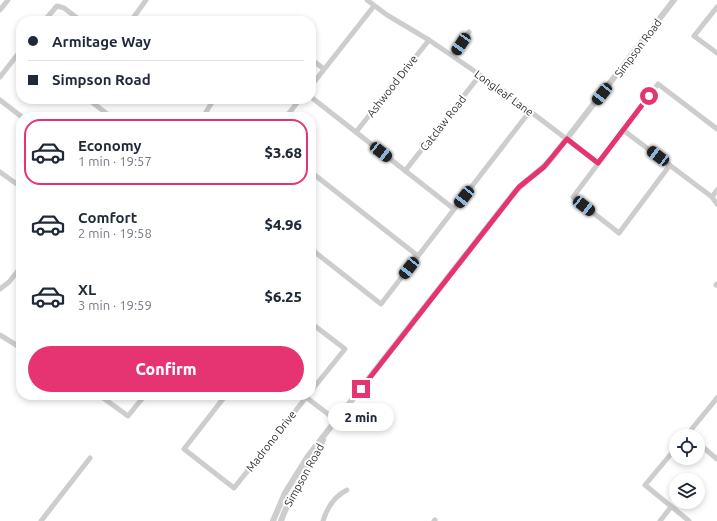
<!DOCTYPE html>
<meta charset="utf-8">
<style>
body{margin:0;font-family:Ubuntu,sans-serif;background:#f2f2f3;color:#1f2937;height:100vh;display:flex;flex-direction:column;font-size:15px;white-space:nowrap}
*{box-sizing:border-box;margin:0}
p{font-size:13px;color:#747a83}
.icon{flex:none;width:22px;height:22px;fill:none;stroke:currentColor;stroke-width:2;stroke-linecap:round;stroke-linejoin:round}
.map{position:relative;flex:1;overflow:hidden}
.details{position:absolute;left:16px;top:112px;width:300px;height:288px;display:flex;flex-direction:column;background:#fff;border-radius:16px;box-shadow:0 2px 6px #0003}
.details>*{flex:none}
.hud{position:absolute;left:16px;top:16px;width:300px;height:88px;border-radius:16px;box-shadow:0 2px 6px #0003;display:grid;align-content:center;height:88px;padding:0 12px;background:#fff}
.buttons{position:absolute;left:669px;top:429px;display:grid;gap:8px}
.buttons a{display:grid;place-items:center;width:36px;height:36px;border-radius:50%;background:#fff;box-shadow:0 2px 6px #0003;font-size:20px}
.end{position:absolute;width:18px;height:18px;margin:-9px;border:5px solid #e63372;background:#fff;box-shadow:0 0 0 2px #fff}
.from{border-radius:50%}
.bubble{position:absolute;height:28px;border-radius:14px;background:#fff;box-shadow:0 2px 6px #0003;font-size:13px;font-weight:800;line-height:28px;text-align:center}
.car{position:absolute;width:12px;height:24px;margin:-12px -6px;border-radius:5px;box-shadow:0 0 3px 1px #0007;background:linear-gradient(#222 24%,#8ab4d8 0 40%,#222 0 76%,#8ab4d8 0 86%,#222 0)}
.hud b{display:flex;align-items:center;gap:14px;height:38px;font-size:15px}
.hud b+b{border-top:1px solid #e0e1e3}
.hud i{width:10px;height:10px;background:#1f2937}
ul{padding:7px 0 0;list-style:none}
li{display:flex;align-items:center;gap:12px;height:66px;margin:0 8px 6px;padding:0 4px;border:2px solid transparent;border-radius:16px}
li div{flex:1}
li b{display:block;font-size:15px}
li em{font-style:normal;font-weight:800}
li.active{border-color:#e63372}
li>.icon{width:36px;height:36px;stroke-width:1.5}
.button{display:flex;gap:8px;margin-top:auto;padding:8px 12px}
.button a{flex:1;height:46px;border-radius:24px;background:#e63372;color:#fff;font-size:16px;font-weight:800;line-height:46px;text-align:center}
.map>svg:first-child{display:block}
</style>
<div class="map">
<svg width="717" height="521" viewBox="0 0 717 521">
<rect width="100%" height="100%" fill="#fff"/>
<g fill="none" stroke-linecap="round" stroke-linejoin="round">
<g stroke="#cdcdcd" stroke-width="5">
<polyline points="367,0 387,15 429,40 505,92 598,163"/>
<polyline points="717,7 694,36 717,53"/>
<polyline points="0,10 8,0"/>
<polyline points="44,21 57,6 64,8 81,21"/>
<polyline points="131,21 146,0"/>
<polyline points="453,56 469,32"/>
<polyline points="311,59 324,69"/>
<polyline points="0,77 21,50"/>
<polyline points="311,86 374,6"/>
<polyline points="311,97 454,209"/>
<polyline points="88,99 111,117"/>
<polyline points="0,100 22,117"/>
<polyline points="203,117 214,99"/>
<polyline points="286,117 300,99"/>
<polyline points="623,130 712,197 717,204"/>
<polyline points="356,132 429,40"/>
<polyline points="670,165 619,233 573,197 658,84 717,129"/>
<polyline points="405,171 480,75"/>
<polyline points="0,172 21,187"/>
<polyline points="311,172 418,256"/>
<polyline points="712,197 717,190"/>
<polyline points="311,249 381,304 530,111"/>
<polyline points="716,285 717,284"/>
<polyline points="0,289 9,282 21,267"/>
<polyline points="311,323 345,349 311,391"/>
<polyline points="0,335 21,348"/>
<polyline points="99,395 128,416 145,395"/>
<polyline points="226,395 184,449 234,488 308,395"/>
<polyline points="303,395 336,420"/>
<polyline points="686,436 717,398"/>
<polyline points="698,443 717,459"/>
<polyline points="676,448 645,485 689,521"/>
<polyline points="41,521 90,458"/>
<path d="M 323,521 C 327,508 335,496 347,490"/>
<polyline points="434,521 435,520"/>
<polyline points="660,521 671,507"/>
</g>
<g stroke="#cdcdcd" stroke-width="6">
<path d="M 273,521 L 285,493 L 308,456 L 514,193 C 525,180 540,172 551,159 L 674,0"/>
<path d="M 281,521 C 291,492 309,468 323,440"/>
</g>
</g>
<g fill="none" stroke-linecap="round" stroke-linejoin="round">
<polyline stroke="#e63372" stroke-width="5" points="361,389 519,187 544,167 567,139 598,163 649,96"/>
</g>
<g text-anchor="middle" stroke-width="4" stroke-linejoin="round" paint-order="stroke">
<g font-size="11" fill="#303030" stroke="#fff">
<text transform="translate(638 48) rotate(-53)" y="4">Simpson Road</text>
<text transform="translate(392 86) rotate(-52)" y="4">Ashwood Drive</text>
<text transform="translate(504 93) rotate(36)" y="4">Longleaf Lane</text>
<text transform="translate(443 123) rotate(-52)" y="4">Catclaw Road</text>
<text transform="translate(271 441) rotate(-52)" y="4">Madrono Drive</text>
<text transform="translate(304 475) rotate(-61)" y="4">Simpson Road</text>
</g>
</g>
</svg>
<div class="buttons">
<a><svg class="icon" aria-label="locate" viewBox="0 0 24 24"><circle cx="12" cy="12" r="6"/><path d="M12 2v4M12 18v4M2 12h4M18 12h4"/></svg></a>
<a><svg class="icon" aria-label="layers" viewBox="0 0 24 24"><path d="M12 4l9 5-9 5-9-5zM3 14l9 5 9-5"/></svg></a>
</div>
<i class="end from" style="left:649px;top:96px"></i>
<i class="end" style="left:361px;top:389px"></i>
<div class="bubble" style="left:328px;top:403px;width:66px">2 min</div>
<i class="car" style="left:461px;top:44px;rotate:214deg"></i>
<i class="car" style="left:602px;top:94px;rotate:218deg"></i>
<i class="car" style="left:381px;top:152px;rotate:128deg"></i>
<i class="car" style="left:658px;top:156px;rotate:307deg"></i>
<i class="car" style="left:464px;top:197px;rotate:218deg"></i>
<i class="car" style="left:584px;top:206px;rotate:128deg"></i>
<i class="car" style="left:409px;top:268px;rotate:218deg"></i>
<div class="hud">
<b><i class="from"></i>Armitage Way</b>
<b><i></i>Simpson Road</b>
</div>
<section class="details">
<ul>
<li class="active"><svg class="icon" aria-label="car" viewBox="0 0 24 24"><path d="M5 17H2v-5l4-1 3-4h7l3 4 3 1v5h-3M9 17h6M6 11h13"/><circle cx="7" cy="17" r="2"/><circle cx="17" cy="17" r="2"/></svg><div><b>Economy</b><p>1 min · 19:57</p></div><em>$3.68</em></li>
<li><svg class="icon" aria-label="car" viewBox="0 0 24 24"><path d="M5 17H2v-5l4-1 3-4h7l3 4 3 1v5h-3M9 17h6M6 11h13"/><circle cx="7" cy="17" r="2"/><circle cx="17" cy="17" r="2"/></svg><div><b>Comfort</b><p>2 min · 19:58</p></div><em>$4.96</em></li>
<li><svg class="icon" aria-label="car" viewBox="0 0 24 24"><path d="M5 17H2v-5l4-1 3-4h7l3 4 3 1v5h-3M9 17h6M6 11h13"/><circle cx="7" cy="17" r="2"/><circle cx="17" cy="17" r="2"/></svg><div><b>XL</b><p>3 min · 19:59</p></div><em>$6.25</em></li>
</ul>
<div class="button"><a>Confirm</a></div>
</section>
</div>
